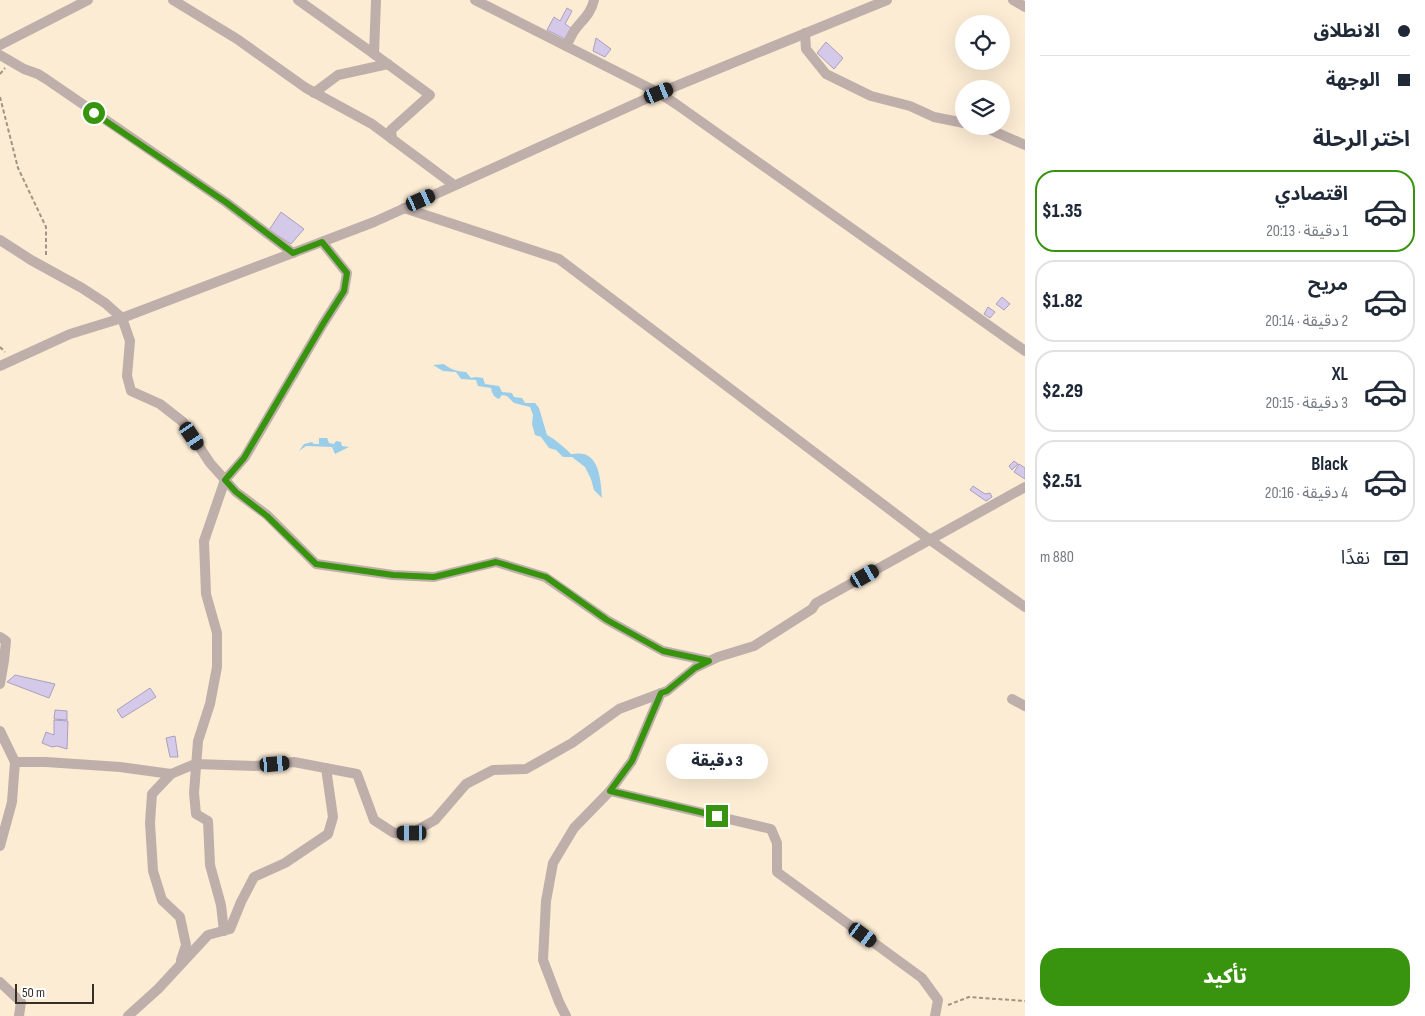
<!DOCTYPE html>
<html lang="ar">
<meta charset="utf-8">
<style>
body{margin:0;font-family:"Sofia Sans Condensed","Noto Sans Arabic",sans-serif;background:#f6f6f7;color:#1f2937;direction:rtl;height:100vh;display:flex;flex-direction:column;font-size:19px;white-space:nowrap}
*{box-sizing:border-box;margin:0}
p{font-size:16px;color:#747a83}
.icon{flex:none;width:28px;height:28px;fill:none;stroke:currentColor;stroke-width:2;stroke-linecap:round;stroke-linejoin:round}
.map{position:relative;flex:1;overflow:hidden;direction:ltr}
.side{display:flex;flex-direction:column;background:#fff;width:400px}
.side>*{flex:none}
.guide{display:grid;align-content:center;height:110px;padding:0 15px;background:#fff}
.buttons{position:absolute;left:955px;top:15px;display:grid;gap:10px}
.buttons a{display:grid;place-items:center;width:55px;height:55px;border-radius:50%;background:#fff;box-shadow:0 5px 20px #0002;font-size:25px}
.scale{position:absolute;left:15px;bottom:12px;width:79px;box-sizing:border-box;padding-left:5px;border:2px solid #362f23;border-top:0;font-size:14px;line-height:18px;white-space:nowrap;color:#362f23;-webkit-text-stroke:4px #fff;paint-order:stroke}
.end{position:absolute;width:22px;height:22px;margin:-11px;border:6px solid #38940e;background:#fff;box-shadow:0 0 0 2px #fff}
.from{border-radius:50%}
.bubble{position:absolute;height:35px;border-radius:18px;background:#fff;box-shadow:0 5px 20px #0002;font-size:16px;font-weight:800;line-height:35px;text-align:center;direction:rtl}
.car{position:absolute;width:15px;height:30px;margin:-15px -8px;border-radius:6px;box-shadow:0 0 4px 1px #0007;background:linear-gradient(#222 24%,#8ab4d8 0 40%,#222 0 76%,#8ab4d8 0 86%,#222 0)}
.guide b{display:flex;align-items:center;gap:18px;height:48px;font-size:19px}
.guide b+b{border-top:1px solid #e0e1e3}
.guide i{width:12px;height:12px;background:#1f2937}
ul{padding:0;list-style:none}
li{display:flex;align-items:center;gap:15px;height:82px;margin:0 10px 8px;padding:0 5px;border:2px solid #e0e1e3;border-radius:20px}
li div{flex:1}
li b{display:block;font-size:19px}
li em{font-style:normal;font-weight:800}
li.on{border-color:#38940e}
li>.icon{width:45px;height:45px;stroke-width:1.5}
h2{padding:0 15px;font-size:22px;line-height:60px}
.pay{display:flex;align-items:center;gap:12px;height:55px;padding:0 15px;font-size:19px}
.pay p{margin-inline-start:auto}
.primary-button{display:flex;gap:10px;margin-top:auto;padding:10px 15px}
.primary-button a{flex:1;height:58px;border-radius:20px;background:#38940e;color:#fff;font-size:20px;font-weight:800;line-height:58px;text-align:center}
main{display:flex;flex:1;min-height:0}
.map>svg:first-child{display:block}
</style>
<main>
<section class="side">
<div class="guide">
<b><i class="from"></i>الانطلاق</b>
<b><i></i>الوجهة</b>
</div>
<h2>اختر الرحلة</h2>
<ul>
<li class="on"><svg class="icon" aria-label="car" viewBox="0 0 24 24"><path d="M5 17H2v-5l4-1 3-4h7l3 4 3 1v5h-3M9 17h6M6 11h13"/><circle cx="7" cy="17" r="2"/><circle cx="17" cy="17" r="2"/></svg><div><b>اقتصادي</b><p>1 دقيقة · 20:13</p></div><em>$1.35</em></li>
<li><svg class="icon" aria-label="car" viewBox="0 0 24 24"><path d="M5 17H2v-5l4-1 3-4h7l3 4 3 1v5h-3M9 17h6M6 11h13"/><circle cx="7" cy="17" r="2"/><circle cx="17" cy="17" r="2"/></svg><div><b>مريح</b><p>2 دقيقة · 20:14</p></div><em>$1.82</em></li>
<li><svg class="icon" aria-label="car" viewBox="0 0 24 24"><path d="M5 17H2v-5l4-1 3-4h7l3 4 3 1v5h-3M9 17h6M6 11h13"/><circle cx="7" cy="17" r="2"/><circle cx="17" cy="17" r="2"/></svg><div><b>XL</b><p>3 دقيقة · 20:15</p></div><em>$2.29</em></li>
<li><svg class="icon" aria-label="car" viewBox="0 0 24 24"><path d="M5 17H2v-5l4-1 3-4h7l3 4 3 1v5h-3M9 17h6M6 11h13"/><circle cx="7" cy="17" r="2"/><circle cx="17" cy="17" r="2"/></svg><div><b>Black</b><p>4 دقيقة · 20:16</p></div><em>$2.51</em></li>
</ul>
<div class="pay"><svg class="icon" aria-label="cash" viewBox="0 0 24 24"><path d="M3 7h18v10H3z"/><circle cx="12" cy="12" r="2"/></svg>نقدًا<p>880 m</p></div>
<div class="primary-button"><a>تأكيد</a></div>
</section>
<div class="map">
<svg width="1025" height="1016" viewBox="0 0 1025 1016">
<rect width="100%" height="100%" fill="#fcecd4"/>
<g fill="#9acdea">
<path d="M 444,364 C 449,369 459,372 466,372 L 471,378 L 476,377 L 483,378 L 485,384 L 499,386 L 502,392 L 512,393 L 514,397 L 522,398 L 525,403 L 535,403 L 539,408 L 547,435 C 555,439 564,447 571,454 C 574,454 579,453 583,454 C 600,457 601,484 602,498 L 594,490 L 591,479 L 585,467 L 572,457 L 563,457 L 556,450 L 549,448 L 541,437 L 535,435 L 532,424 L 533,415 L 530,407 L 514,403 L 507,396 L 502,395 L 499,399 C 494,397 492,394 491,388 L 478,386 L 476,380 L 461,379 L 456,372 L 443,371 L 433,365 Z"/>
<polygon points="319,438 327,438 329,443 334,444 336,441 341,442 342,446 349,447 335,454 332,447 306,446 299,451 304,444 312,442 314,444 319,444"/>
</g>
<g fill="#d5c9e9" stroke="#ab9fbe">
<polygon points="567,8 572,11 565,24 571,28 565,39 547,30 554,17 560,21"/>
<polygon points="596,38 611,49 605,57 593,51"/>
<polygon points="826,42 843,58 834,69 817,53"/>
<polygon points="281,212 304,229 291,244 269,230"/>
<polygon points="1002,297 1010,304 1004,310 996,304"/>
<polygon points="988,307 995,312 990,318 984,314"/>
<polygon points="1014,461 1018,464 1012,470 1009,466"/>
<polygon points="1019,464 1025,468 1025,479 1014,472"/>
<polygon points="973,486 985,494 990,493 992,497 986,501 970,490"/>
<polygon points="15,675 55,684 49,698 7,682"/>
<polygon points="150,688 156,697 122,718 117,710"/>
<polygon points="55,710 67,711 67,720 54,719"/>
<polygon points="54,720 68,721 67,749 57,746 52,747 42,743 46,732 54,735"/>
<polygon points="175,736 178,757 170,757 166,738"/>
</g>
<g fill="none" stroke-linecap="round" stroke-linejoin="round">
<g stroke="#a09482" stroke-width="2" stroke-dasharray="4 2.5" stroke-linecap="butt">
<polyline points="0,74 5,68"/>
<polyline points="0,97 18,168 46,227 46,256"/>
<polyline points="0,347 5,352"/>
<polyline points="948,1005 969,997 1025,1001"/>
</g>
<g stroke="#bfafab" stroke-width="10">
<polyline points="173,0 237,39 306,88 372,124 454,185"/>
<polyline points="298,0 374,54"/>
<polyline points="376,0 374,54 430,95 391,130 392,139"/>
<polyline points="475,0 659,93 676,104 1025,351"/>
<polyline points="1013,0 1025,7"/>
<polyline points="805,33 806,49 826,74 871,96 910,106 934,117 964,123"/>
<polyline points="0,45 88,0"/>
<path d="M 566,46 C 569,41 571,36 574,31 C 582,20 591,14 594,0"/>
<polyline points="0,55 24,69 38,74 46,79 227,203 293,253"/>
<polyline points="314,93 338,75 388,64"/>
<polyline points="979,126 984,127 1025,145"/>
<polyline points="404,208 559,259 930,540 1025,607"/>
<polyline points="0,240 31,260 82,288 105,303 122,318 130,341 127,376 131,391 160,404 183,422 210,463 236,492 267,515 316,564 393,575 434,577 496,562 545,577 607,620 663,651 709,661"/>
<polyline points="0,366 70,334 122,318 374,222 659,93 887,0"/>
<polyline points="0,637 6,641 4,661 0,684"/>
<polyline points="1012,699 1025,706"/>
<polyline points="0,731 15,762"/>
<polyline points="171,774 152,794 150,823 153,871 162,900 180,917 186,945 181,960"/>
<polyline points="610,791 771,829 777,843 777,872 922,978 938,1000 935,1016"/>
<polyline points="0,846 12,802 15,762 46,762 120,767 171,774 195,764 255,766 294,762 357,774 374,820 394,833 412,833 435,820 466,784 493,770 526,769 572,743 619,709 667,691 695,668 718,657 754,646 812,609 816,603 1025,487"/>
<polyline points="224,931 221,905 210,865 208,821 196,814 194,793 198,741 210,704 217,667 217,633 206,594 204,541 225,480 245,457 323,324 344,291 347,273 322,242"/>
<polyline points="0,982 21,1002 19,1016"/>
<polyline points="128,1016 158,989 208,935 230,929 241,902 254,877 285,863 328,834 333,817 326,768"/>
<polyline points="566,1016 559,1002 543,960 546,901 553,863 574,828 610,791 632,761 661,693"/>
</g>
</g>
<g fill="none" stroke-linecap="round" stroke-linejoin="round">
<polyline stroke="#38940e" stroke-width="6" points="94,113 227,203 293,253 322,242 347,273 344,291 323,324 244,458 225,480 236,492 267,516 316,564 393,575 434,577 496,562 546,577 607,620 663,651 709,661 695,668 667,691 661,693 632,761 610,791 717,816"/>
</g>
</svg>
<div class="buttons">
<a><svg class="icon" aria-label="locate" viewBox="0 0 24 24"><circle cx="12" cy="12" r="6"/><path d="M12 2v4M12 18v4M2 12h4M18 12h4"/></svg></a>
<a><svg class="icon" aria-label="layers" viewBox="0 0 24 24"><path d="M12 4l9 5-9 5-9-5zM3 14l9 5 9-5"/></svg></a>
</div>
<div class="scale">50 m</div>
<i class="end from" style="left:94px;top:113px"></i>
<i class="end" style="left:717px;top:816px"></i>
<div class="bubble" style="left:666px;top:744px;width:102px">3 دقيقة</div>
<i class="car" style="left:659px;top:93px;rotate:68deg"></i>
<i class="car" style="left:421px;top:200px;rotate:66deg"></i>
<i class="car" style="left:192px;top:436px;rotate:146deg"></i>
<i class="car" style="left:865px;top:576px;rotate:60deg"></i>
<i class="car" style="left:275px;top:764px;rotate:85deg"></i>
<i class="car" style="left:412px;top:833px;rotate:270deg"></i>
<i class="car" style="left:863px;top:935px;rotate:126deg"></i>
</div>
</main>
